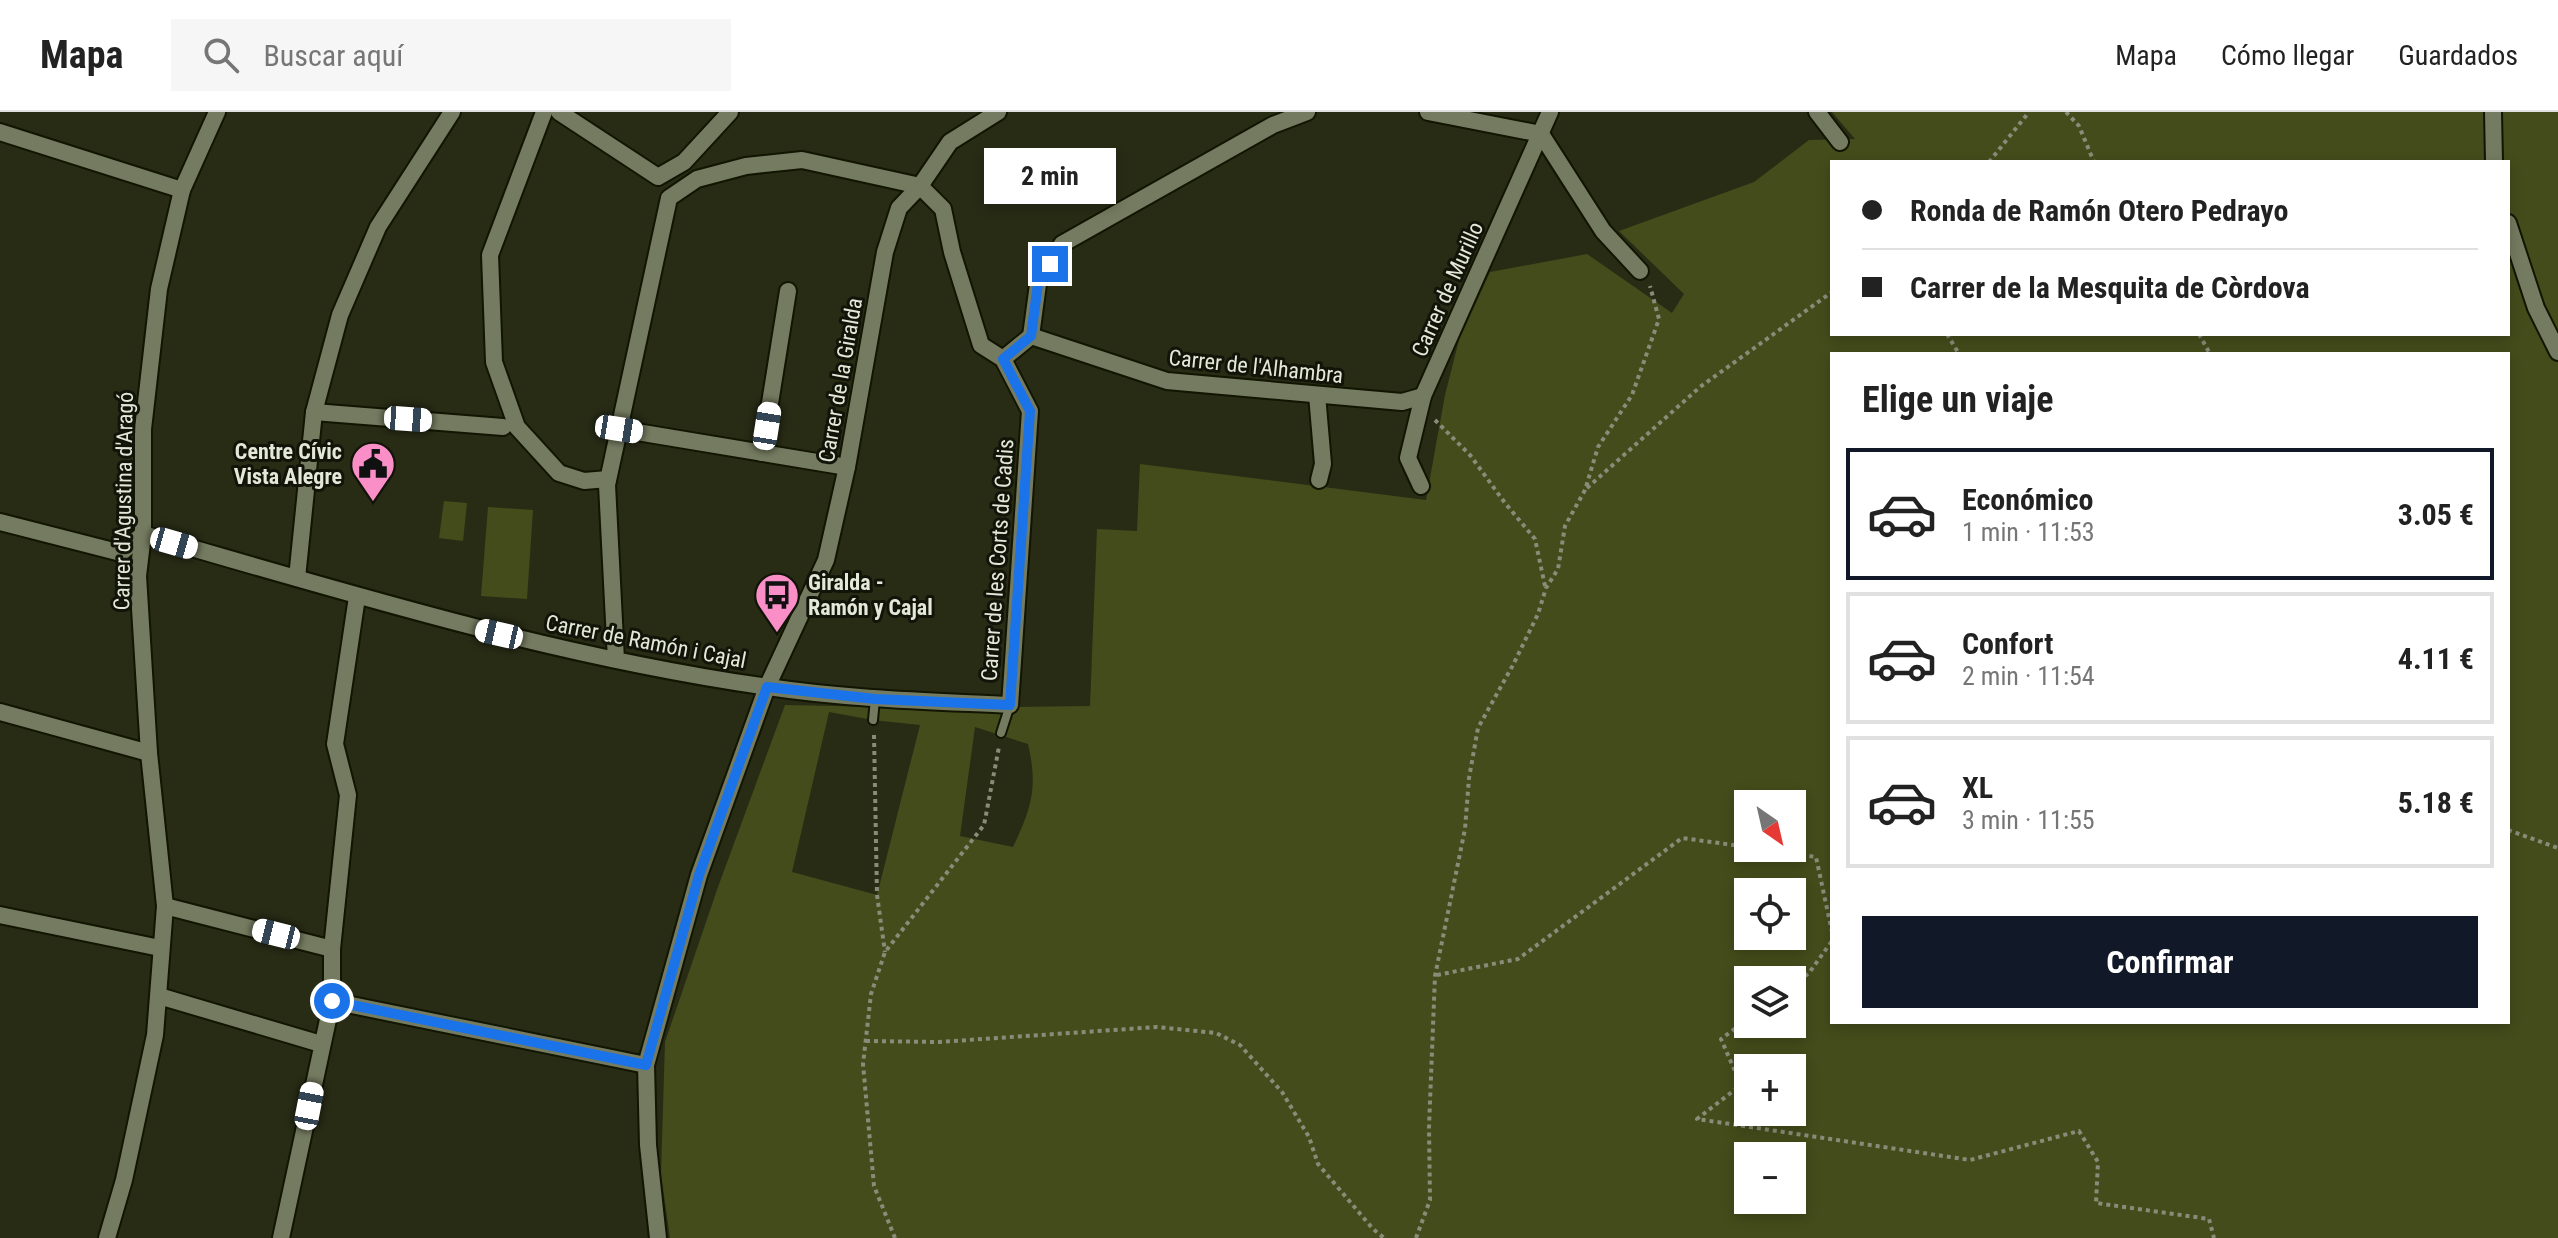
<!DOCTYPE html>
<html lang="es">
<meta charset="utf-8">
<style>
body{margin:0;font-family:"Roboto Condensed",sans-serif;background:#f6f6f6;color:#222;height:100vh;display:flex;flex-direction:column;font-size:30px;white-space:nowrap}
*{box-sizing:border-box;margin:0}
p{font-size:26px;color:#767676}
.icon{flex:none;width:44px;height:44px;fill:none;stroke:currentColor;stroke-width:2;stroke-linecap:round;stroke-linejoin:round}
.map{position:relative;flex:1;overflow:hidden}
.drawer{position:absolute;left:1830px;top:240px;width:680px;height:672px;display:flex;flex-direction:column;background:#fff;border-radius:0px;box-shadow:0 4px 12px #0003}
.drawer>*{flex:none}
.hud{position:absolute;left:1830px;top:48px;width:680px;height:176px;border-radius:0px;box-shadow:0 4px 12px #0003;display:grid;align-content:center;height:176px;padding:0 32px;background:#fff}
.needle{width:52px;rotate:146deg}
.controls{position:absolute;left:1734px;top:678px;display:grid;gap:16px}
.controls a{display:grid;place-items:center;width:72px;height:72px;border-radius:0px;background:#fff;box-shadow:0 4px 12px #0003;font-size:40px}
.end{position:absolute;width:36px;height:36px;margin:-18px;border:10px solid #1a73e8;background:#fff;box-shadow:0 0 0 4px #fff}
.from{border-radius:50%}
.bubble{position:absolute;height:56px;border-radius:0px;background:#fff;box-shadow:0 4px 12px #0003;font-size:26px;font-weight:700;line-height:56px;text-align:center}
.car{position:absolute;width:24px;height:48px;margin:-24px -12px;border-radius:10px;box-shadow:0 0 6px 2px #0007;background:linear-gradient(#fff 24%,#345 0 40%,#fff 0 76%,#345 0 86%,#fff 0)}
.hud b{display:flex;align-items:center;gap:28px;height:76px;font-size:30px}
.hud b+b{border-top:2px solid #e0e0e0}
.hud i{width:20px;height:20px;background:#222}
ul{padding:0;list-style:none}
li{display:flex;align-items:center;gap:24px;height:132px;margin:0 16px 12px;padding:0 16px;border:4px solid #e0e0e0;border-radius:0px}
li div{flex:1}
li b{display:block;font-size:30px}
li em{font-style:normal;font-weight:700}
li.selected{border-color:#111827}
li>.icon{width:72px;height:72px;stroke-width:1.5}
h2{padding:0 32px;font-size:36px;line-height:96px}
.primary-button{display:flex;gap:16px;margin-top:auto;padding:16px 32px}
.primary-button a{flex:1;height:92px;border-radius:0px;background:#111827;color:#fff;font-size:32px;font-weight:700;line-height:92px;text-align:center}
header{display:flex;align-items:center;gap:48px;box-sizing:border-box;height:112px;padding:0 40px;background:#fff;border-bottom:2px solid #e0e0e0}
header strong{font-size:38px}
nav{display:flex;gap:44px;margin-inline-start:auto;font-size:28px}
.search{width:560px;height:72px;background:#f6f6f6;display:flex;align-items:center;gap:20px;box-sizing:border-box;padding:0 28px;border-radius:0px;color:#767676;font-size:30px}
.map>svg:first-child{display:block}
</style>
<header>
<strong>Mapa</strong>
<div class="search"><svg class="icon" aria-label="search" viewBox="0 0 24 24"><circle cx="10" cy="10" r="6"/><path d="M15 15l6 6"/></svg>Buscar aquí</div>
<nav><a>Mapa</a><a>Cómo llegar</a><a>Guardados</a></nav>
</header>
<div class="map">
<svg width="2558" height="1126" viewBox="0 0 2558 1126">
<rect width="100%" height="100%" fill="#282c15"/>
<g fill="#444c1b" fill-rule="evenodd">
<path d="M 1832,0 L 2558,0 L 2558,1126 L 670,1126 L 661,1062 L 665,930 L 718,775 L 785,593 L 931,596 L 1090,594 L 1097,417 L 1137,419 L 1140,352 L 1426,388 L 1445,283 L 1459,228 L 1490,160 L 1587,142 L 1672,201 L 1684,182 L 1619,119 L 1754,70 L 1809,28 L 1855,27 ZM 1832,50 L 2508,50 L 2508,222 L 1832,222 ZM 1832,242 L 2508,242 L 2508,910 L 1832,910 ZM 829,600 L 873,608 L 920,613 L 877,783 L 792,760 ZM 975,615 L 1028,632 C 1038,675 1032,695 1013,735 L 960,724 ZM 1748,692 L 1792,692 L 1792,736 L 1748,736 ZM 1748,780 L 1792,780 L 1792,824 L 1748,824 ZM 1748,868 L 1792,868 L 1792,912 L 1748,912 ZM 1748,956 L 1792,956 L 1792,1000 L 1748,1000 ZM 1748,1044 L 1792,1044 L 1792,1088 L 1748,1088 Z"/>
<polygon points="444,389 467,391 463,429 439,426"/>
<polygon points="488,395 533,398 527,487 481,484"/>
</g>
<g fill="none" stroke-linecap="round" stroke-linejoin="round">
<g stroke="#111501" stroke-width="12">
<g id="service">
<polyline points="873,608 875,587"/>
<polyline points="1001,621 1010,593"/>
</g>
</g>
<g stroke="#111501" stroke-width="20">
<g id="minor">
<polyline points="544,0 490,143 494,250 517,315 559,361 584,369 608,367"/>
<polyline points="559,0 658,65 684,50 730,0"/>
<polyline points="1428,0 1541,22 1603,119 1640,159"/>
<polyline points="1817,0 1840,30"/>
<polyline points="2493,0 2494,50"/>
<polyline points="0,20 182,78"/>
<polyline points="2508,111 2536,196 2558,240"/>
<polyline points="1031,224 1038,172 1062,132 1273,13 1307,0"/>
<polyline points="1003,247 1031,224 1167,269 1402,290 1423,284"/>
<polyline points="1317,283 1323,352 1319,368"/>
<polyline points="314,300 503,315"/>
<polyline points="619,317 847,355"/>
<polyline points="762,341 788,179"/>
<polyline points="1421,374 1408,346 1423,284 1550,0"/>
<polyline points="0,410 121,441 143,422"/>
<path d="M 143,422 C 349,481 555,545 768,575 C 848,587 929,589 1010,593 L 1030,299 L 1003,247 L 981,233 L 952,140 L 943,97 L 920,74 L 802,48 L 746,54 L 697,67 L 669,86 L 607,373 L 616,548"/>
<polyline points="297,466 314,300 340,203 378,115 452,0"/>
<polyline points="0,600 149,641"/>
<polyline points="165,794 332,837"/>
<polyline points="0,803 160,836"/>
<polyline points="159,884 321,932"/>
<polyline points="332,889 646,953"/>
<polyline points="107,1126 124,1068 155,923 165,794 149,641 138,464 143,422 143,317 159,177 182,78 217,0"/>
<polyline points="281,1126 332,889 332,837 348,683 335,632 357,485"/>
<polyline points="658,1126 648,1033 646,953 699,763 767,575 826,448 847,355 885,140 899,96 920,74 950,30 998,0"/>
</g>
</g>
<g stroke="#888c79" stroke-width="4" stroke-dasharray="4 4" stroke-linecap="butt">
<polyline points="2066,0 2079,14 2094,50"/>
<polyline points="1989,50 2029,0"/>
<polyline points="1947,222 1959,242"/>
<polyline points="2199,222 2210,242"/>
<polyline points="1435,308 1470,343 1505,391 1535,427 1545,474"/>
<polyline points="1587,376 1700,275 1832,180"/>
<polyline points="874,623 877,783 885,840"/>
<polyline points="2508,718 2558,736"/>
<polyline points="1754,736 1816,745 1832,820"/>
<polyline points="1437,863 1518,847 1682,726 1748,735"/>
<polyline points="1792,874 1809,861 1832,829"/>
<polyline points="1748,907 1721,927 1741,973 1697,1007 1970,1048 2079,1019 2098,1050 2096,1091 2209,1107 2214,1126"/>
<polyline points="866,929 939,930 1157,915 1216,921 1240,933 1282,980 1309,1025 1318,1052 1373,1117 1384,1126"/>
<polyline points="895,1126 874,1074 863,952 871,882 885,840 984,713 999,635"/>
<polyline points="1416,1126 1430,1088 1429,1015 1435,864 1465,717 1469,666 1478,616 1513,553 1538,502 1546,476 1558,457 1565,414 1585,378 1598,335 1632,283 1659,207 1650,174"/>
</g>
<use href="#service" stroke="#757b60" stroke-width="8"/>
<use href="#minor" stroke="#757b60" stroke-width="16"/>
</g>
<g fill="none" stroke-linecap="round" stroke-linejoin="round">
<polyline stroke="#1a73e8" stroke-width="10" points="332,889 646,953 699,763 767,575 875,587 1010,593 1030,299 1003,247 1031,224 1038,172 1050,152"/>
</g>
<defs>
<g id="civic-pin" transform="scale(2.3)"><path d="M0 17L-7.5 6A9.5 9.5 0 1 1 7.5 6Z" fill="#fa8fc8" stroke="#121409"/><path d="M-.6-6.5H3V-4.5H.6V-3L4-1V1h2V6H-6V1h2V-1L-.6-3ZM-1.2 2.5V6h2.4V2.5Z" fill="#111"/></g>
<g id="bus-pin" transform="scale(2.3)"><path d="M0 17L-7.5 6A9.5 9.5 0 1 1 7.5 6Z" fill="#fa8fc8" stroke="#121409"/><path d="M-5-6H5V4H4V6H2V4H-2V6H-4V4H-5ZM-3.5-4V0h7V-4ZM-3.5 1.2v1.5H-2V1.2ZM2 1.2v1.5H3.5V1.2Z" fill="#111"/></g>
</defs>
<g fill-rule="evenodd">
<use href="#civic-pin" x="373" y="352"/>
<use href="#bus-pin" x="777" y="483"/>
</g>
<g text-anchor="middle" stroke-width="6" stroke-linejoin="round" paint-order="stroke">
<g font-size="22" fill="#e4e8d9" stroke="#121409">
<text transform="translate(1447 177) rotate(-66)" y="8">Carrer de Murillo</text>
<text transform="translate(1256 254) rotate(6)" y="8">Carrer de l'Alhambra</text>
<text transform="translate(840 268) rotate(-80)" y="8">Carrer de la Giralda</text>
<text transform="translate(123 389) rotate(-89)" y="8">Carrer d'Agustina d'Aragó</text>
<text transform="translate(997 448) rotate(-86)" y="8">Carrer de les Corts de Cadis</text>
<text transform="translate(646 529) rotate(11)" y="8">Carrer de Ramón i Cajal</text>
</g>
<g font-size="22" font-weight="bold" fill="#e4e8d9" stroke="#121409" text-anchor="end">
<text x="342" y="347">Centre Cívic<tspan x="342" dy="25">Vista Alegre</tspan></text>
<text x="808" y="478" text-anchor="start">Giralda -<tspan x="808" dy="25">Ramón y Cajal</tspan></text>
</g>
</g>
</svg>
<div class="controls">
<a><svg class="needle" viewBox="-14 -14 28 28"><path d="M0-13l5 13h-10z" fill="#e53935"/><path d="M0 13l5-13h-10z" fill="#767676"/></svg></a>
<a><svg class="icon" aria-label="locate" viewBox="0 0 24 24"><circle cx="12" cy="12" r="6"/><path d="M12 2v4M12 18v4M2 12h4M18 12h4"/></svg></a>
<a><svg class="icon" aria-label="layers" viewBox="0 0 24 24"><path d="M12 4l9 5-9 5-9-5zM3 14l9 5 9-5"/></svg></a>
<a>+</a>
<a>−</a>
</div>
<i class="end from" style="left:332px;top:889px"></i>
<i class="end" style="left:1050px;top:152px"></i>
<div class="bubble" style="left:984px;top:36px;width:132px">2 min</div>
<i class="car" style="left:408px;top:307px;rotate:94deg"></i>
<i class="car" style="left:767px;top:314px;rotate:9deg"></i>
<i class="car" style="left:619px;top:317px;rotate:99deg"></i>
<i class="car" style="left:174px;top:431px;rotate:106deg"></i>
<i class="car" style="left:499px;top:522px;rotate:283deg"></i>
<i class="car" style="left:276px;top:822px;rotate:284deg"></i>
<i class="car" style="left:309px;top:994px;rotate:11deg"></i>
<div class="hud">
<b><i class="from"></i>Ronda de Ramón Otero Pedrayo</b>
<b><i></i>Carrer de la Mesquita de Còrdova</b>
</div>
<section class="drawer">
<h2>Elige un viaje</h2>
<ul>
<li class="selected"><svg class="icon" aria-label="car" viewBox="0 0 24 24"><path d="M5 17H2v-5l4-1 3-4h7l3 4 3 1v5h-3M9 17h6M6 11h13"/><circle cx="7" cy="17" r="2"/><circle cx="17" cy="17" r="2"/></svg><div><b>Económico</b><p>1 min · 11:53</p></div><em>3.05 €</em></li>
<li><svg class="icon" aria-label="car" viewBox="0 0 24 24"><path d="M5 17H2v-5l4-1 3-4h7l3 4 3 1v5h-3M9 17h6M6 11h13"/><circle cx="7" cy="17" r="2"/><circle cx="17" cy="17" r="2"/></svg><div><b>Confort</b><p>2 min · 11:54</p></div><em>4.11 €</em></li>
<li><svg class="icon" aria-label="car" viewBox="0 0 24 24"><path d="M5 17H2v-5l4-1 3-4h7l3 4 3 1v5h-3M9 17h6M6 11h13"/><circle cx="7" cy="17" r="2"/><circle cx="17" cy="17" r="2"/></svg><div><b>XL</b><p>3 min · 11:55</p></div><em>5.18 €</em></li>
</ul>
<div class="primary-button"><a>Confirmar</a></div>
</section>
</div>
